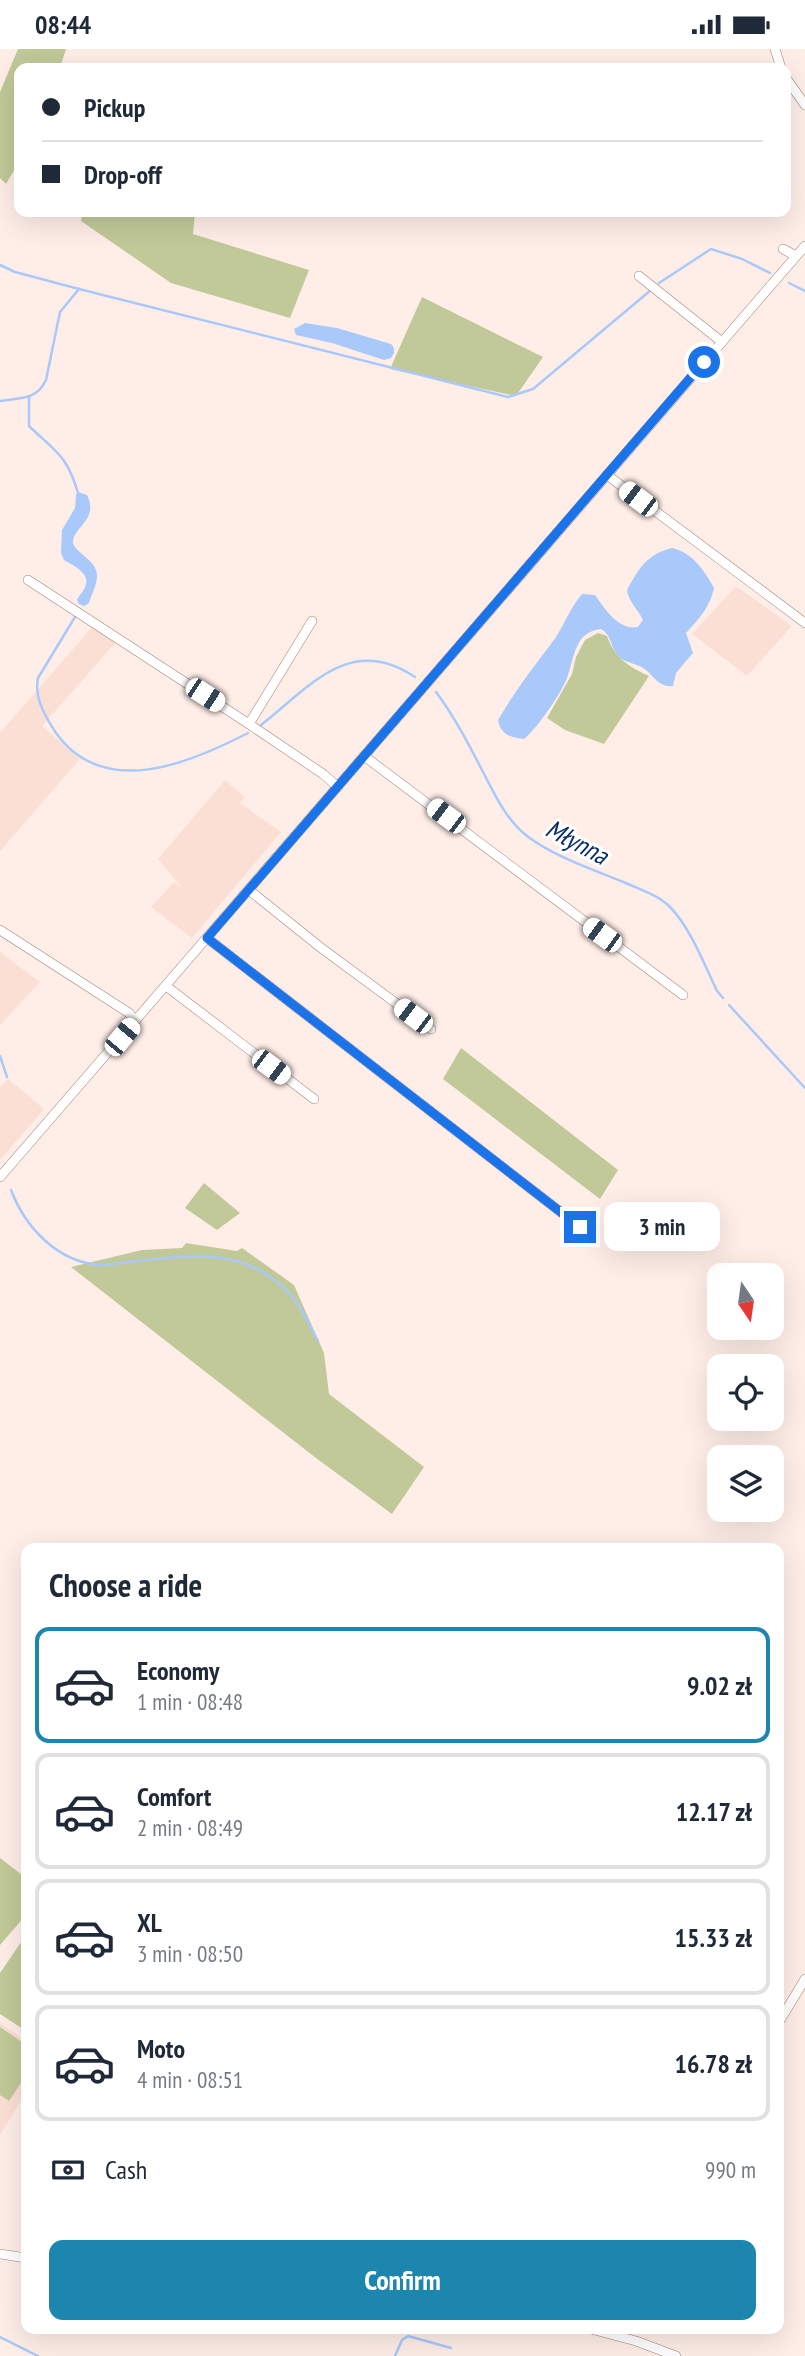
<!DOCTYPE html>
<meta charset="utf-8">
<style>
body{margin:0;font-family:"PT Sans Narrow",sans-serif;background:#f6f6f7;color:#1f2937;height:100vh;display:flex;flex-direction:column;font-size:26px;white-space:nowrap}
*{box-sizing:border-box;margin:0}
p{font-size:23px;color:#747a83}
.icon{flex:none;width:38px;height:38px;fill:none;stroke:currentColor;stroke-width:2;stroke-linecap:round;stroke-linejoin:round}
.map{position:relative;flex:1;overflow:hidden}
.side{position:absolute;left:21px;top:1494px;width:763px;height:791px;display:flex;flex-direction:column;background:#fff;border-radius:14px;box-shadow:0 7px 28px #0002}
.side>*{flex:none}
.guide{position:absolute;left:14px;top:14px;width:777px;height:154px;border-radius:14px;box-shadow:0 7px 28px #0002;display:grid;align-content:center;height:154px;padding:0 28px;background:#fff}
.needle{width:46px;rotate:167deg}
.tools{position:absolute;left:707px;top:1214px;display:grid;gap:14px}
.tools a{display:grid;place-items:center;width:77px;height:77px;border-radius:14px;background:#fff;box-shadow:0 7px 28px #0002;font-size:35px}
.end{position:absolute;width:32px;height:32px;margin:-16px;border:9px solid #1a73e8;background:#fff;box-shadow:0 0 0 4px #fff}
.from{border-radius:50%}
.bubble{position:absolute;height:49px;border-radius:14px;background:#fff;box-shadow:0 7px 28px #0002;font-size:23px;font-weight:700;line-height:49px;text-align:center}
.car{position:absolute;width:21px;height:42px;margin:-21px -10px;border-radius:9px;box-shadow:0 0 5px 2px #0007;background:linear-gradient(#fff 24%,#345 0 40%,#fff 0 76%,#345 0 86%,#fff 0)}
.guide b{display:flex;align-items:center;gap:24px;height:66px;font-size:26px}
.guide b+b{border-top:2px solid #e0e1e3}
.guide i{width:18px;height:18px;background:#1f2937}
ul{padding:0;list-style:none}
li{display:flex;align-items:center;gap:21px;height:116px;margin:0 14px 10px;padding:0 14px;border:4px solid #e0e1e3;border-radius:14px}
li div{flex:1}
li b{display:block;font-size:26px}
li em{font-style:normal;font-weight:700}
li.on{border-color:#1c86ae}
li>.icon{width:63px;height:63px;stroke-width:1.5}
h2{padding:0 28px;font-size:32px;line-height:84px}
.pay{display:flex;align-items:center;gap:18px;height:77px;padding:0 28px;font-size:26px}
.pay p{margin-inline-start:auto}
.primary-button{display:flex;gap:14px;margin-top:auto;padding:14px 28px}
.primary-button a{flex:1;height:80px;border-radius:14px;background:#1c86ae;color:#fff;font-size:28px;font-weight:700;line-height:80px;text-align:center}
.status{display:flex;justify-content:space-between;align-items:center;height:49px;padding:0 35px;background:#fff;direction:ltr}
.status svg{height:19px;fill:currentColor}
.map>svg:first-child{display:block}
</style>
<div class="status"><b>08:44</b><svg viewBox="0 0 49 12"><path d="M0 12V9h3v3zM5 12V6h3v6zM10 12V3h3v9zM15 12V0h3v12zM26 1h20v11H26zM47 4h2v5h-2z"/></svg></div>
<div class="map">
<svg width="805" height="2307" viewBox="0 0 805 2307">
<rect width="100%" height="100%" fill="#ffeee8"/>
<g fill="#fcdfd4">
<polygon points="736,537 792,577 747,627 692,585"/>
<polygon points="93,577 116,593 42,677 80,710 0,802 0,684"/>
<polygon points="225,731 245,748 240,754 281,783 192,889 151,858 174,833 184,841 158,810"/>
<polygon points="0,903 40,933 0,976"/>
<polygon points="8,1030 44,1060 0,1111 0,1038"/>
<polygon points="0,1974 26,1992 26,2043 0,2086"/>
</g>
<g fill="#c1c998">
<polygon points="18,0 66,0 60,19 19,19 19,113 6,135 0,129 0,43"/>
<polygon points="82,163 195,163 193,185 309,221 290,269 171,234 81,172"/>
<polygon points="422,248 543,308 516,347 390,320"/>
<path d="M 598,584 L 607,587 C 615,609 629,618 649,627 L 604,695 L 565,681 L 547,669 L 572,625 L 576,608 L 585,591 Z"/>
<polygon points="461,999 618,1121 600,1150 443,1030"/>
<polygon points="204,1134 240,1164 217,1181 185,1159"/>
<polygon points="186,1194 237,1202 242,1199 294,1236 324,1304 329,1345 424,1418 392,1465 316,1409 71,1218 142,1201 182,1199"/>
<polygon points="0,1809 26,1829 26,1866 0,1896"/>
<polygon points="26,1886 26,1982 0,1965 0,1924"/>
<polygon points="0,1978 26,1996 26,2026 9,2052 0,2046"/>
</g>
<g fill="#a9c9fb">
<polygon points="305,274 337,279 391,295 394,299 394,304 391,309 384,311 332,294 296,286 294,280"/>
<path d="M 78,443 L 87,446 C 99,470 75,477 73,492 C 72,503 98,511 97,527 C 97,536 91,546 89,554 L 84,557 L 79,555 L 77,551 C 79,546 85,541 86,535 C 89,523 72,516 64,511 L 61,504 L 62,481 L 75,459 L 76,446 Z"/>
<path d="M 672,499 C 692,503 705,522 714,539 C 710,558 699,570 686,584 L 693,604 L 676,624 L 673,637 C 660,639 654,628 646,621 C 638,614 627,615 619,608 C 611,600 612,586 601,580 C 575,583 575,606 568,626 C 564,641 536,681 524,690 C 510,688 501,686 498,671 C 514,643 532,620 551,595 C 563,580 569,560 582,545 L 595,546 C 605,560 619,582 638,578 L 643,571 C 638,560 629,554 627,541 C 639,519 647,505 672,499 Z"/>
</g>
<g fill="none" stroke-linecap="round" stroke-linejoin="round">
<g stroke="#a9c9fb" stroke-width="2.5">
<polyline points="0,216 15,223 79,240 508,348 533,340 651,241"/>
<polyline points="659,234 711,200 742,210 770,224"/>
<polyline points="789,234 805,242"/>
<path d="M 29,348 L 29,377 C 56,403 67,406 78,444"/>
<path d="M 0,352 C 20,349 37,351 46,331 L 60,263 L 79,240"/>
<path d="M 75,568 L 38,629 C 34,649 45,667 56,684 C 104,751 190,714 248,684"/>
<path d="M 436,643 C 454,667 468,694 482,721 C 494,744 506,771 527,787 C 556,809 595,821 628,835 C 642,841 659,847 670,858 C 690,878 705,917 717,942 L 723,949"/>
<path d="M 261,676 C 310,638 350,584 415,628"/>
<polyline points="729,956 805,1039"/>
<polyline points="0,1007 7,1028"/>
<path d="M 11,1141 C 25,1178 57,1213 100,1216 C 112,1216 125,1213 137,1212 C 192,1206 243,1198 287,1242 C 301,1257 309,1275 318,1292"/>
<polyline points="0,2288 38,2307"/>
<polyline points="395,2307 402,2291 408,2287 451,2299"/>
</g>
<g stroke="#a58274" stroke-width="10">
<g id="minor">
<polyline points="775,0 781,19"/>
<polyline points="786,29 805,56"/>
<polyline points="783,200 796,207"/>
<polyline points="639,227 722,293"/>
<polyline points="607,426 805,574"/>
<polyline points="28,531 249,675 323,725 338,738"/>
<polyline points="249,675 312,572"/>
<polyline points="364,707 683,946"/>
<polyline points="249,841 320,898 431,980"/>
<polyline points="0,881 129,964 135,972"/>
<polyline points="207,889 580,1178"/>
<polyline points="166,937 314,1050"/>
<polyline points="0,1128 805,197"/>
<polyline points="779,1973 805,1930"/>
<polyline points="0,2205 26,2209"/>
<polyline points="591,2280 636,2292 676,2307"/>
</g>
</g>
<use href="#minor" stroke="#fff" stroke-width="9"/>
</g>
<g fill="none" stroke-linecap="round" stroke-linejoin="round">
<polyline stroke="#1a73e8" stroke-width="9" points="580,1178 207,889 704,313"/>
</g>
<g text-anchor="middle" stroke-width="6" stroke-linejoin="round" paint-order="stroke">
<g font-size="26" font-style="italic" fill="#072e66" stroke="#fff">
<text transform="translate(577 793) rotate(28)" y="9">Młynna</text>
</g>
</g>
</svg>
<div class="tools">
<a><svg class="needle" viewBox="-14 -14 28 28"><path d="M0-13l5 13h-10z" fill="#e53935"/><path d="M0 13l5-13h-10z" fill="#747a83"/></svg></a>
<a><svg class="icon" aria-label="locate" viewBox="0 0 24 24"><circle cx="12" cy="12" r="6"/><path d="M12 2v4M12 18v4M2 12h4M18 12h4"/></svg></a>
<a><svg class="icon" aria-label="layers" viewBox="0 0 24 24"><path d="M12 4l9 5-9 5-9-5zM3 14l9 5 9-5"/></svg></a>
</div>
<i class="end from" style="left:704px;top:313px"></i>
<i class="end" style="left:580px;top:1178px"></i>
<div class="bubble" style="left:604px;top:1153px;width:116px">3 min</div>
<i class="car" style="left:638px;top:450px;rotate:307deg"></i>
<i class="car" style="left:205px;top:646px;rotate:123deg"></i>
<i class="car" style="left:446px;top:767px;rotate:307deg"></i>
<i class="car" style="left:602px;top:886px;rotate:306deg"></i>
<i class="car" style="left:413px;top:967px;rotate:307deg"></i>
<i class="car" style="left:122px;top:988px;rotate:40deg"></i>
<i class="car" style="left:271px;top:1018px;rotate:127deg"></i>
<div class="guide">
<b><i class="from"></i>Pickup</b>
<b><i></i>Drop-off</b>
</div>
<section class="side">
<h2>Choose a ride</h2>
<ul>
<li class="on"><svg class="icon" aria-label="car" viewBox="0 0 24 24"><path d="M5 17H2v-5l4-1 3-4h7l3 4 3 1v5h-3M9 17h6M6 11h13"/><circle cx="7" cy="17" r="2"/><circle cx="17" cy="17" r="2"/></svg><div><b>Economy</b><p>1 min · 08:48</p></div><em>9.02 zł</em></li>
<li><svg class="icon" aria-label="car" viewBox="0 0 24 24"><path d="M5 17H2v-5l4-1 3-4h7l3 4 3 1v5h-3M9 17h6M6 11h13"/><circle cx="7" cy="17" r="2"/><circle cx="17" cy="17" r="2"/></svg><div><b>Comfort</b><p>2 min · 08:49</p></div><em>12.17 zł</em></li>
<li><svg class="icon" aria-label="car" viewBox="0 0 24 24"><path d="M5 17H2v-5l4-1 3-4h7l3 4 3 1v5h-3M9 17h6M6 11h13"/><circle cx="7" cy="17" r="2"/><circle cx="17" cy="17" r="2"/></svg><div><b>XL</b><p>3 min · 08:50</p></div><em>15.33 zł</em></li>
<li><svg class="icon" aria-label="car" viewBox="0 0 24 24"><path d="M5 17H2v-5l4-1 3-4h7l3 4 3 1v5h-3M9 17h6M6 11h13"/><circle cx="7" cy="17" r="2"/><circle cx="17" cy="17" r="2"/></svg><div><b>Moto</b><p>4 min · 08:51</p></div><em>16.78 zł</em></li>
</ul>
<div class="pay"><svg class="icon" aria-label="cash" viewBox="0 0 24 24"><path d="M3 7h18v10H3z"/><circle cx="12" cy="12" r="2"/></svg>Cash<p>990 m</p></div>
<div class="primary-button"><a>Confirm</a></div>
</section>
</div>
